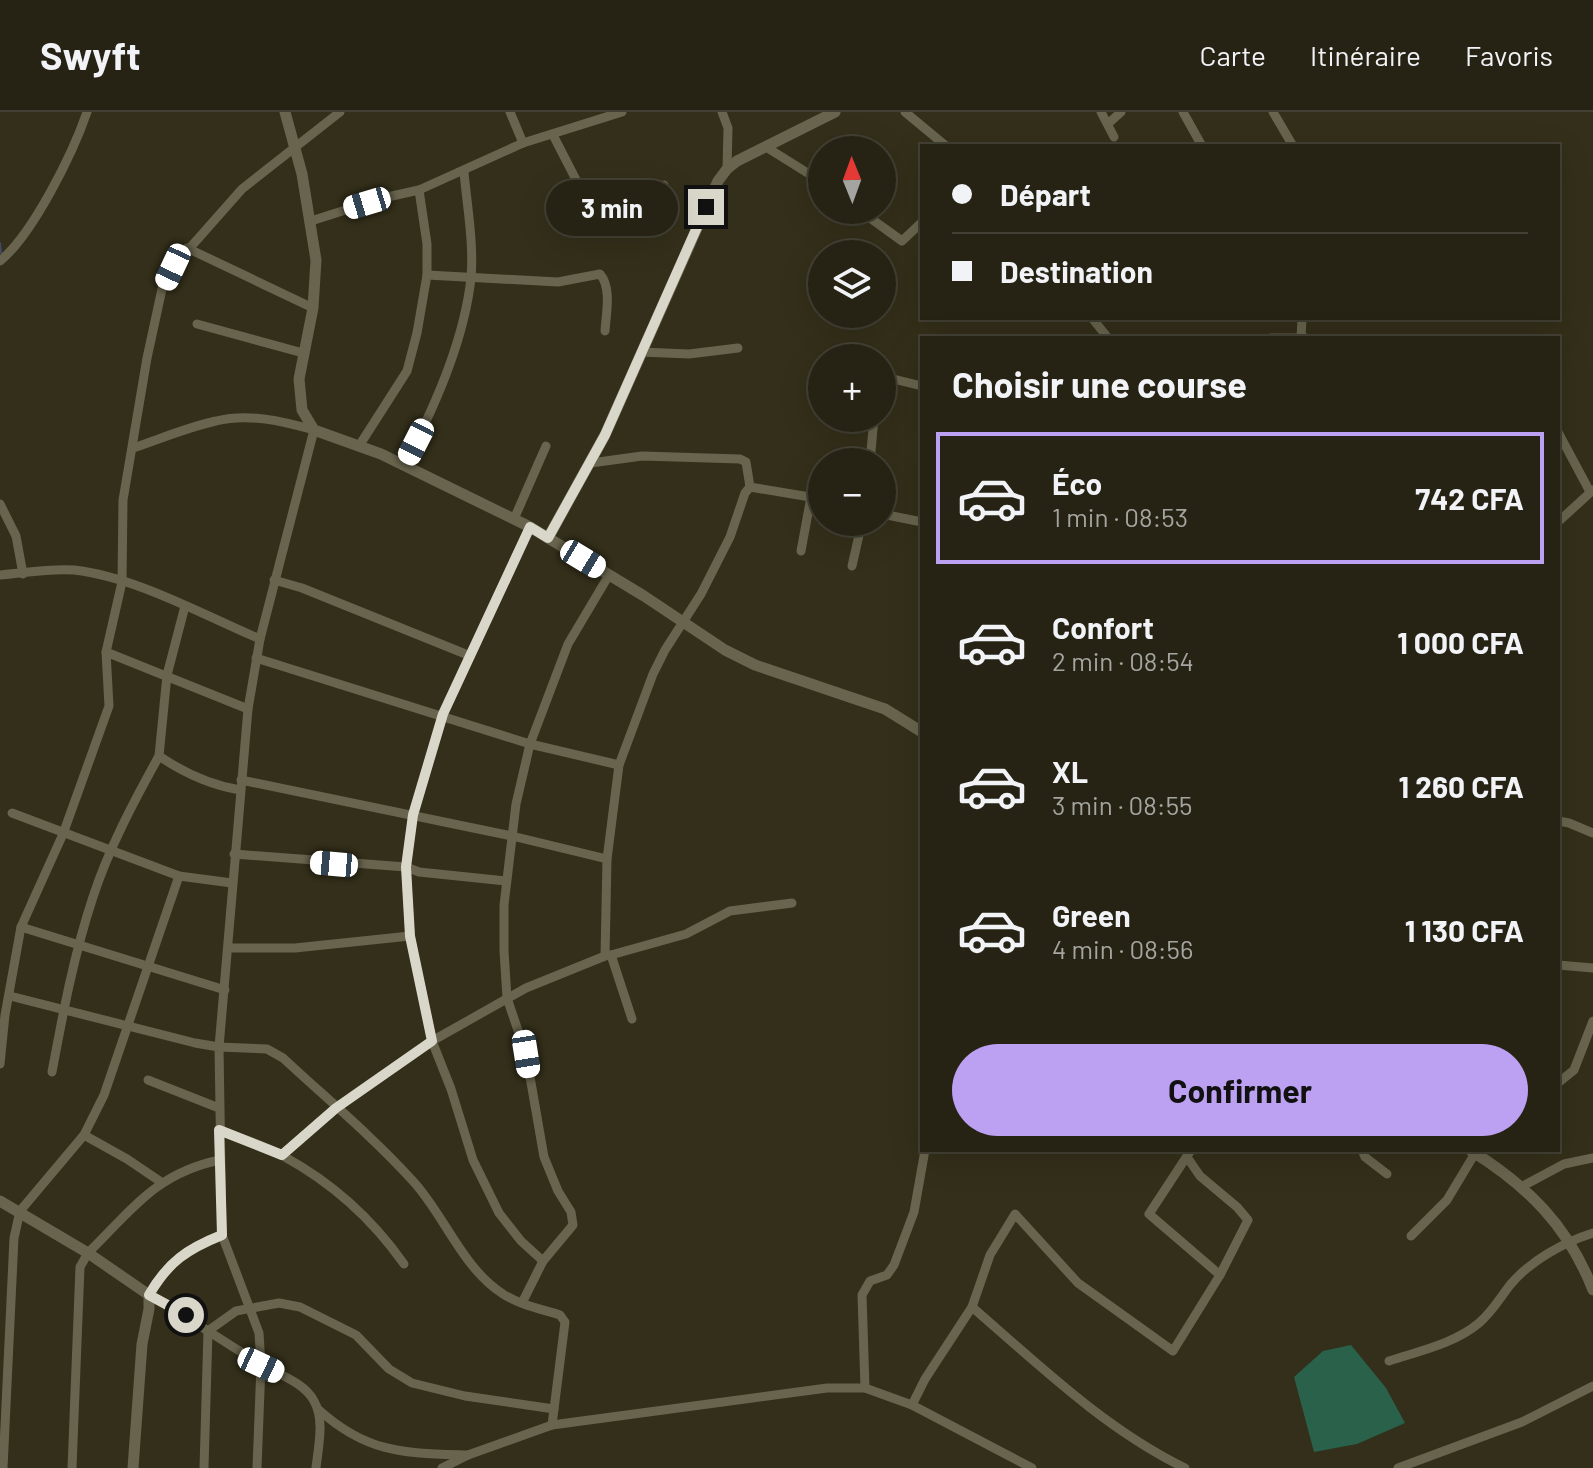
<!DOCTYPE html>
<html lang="fr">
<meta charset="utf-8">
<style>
body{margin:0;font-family:Barlow,sans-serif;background:#2e2b1d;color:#f1f3f6;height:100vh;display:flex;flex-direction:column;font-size:30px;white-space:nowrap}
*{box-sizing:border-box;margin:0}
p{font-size:26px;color:#a4a4a0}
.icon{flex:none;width:44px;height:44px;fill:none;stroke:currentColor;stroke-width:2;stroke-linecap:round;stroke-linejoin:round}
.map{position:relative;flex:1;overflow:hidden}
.side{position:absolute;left:920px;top:224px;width:640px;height:816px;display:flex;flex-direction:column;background:#262314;border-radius:0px;box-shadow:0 8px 32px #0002,0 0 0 2px #424034}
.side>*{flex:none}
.banner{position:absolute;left:920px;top:32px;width:640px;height:176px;border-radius:0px;box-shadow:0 8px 32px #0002,0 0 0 2px #424034;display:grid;align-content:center;height:176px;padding:0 32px;background:#262314}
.needle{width:52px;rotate:359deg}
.fabs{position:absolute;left:808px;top:24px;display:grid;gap:16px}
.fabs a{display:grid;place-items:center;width:88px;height:88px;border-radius:50%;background:#262314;box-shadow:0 8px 32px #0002,0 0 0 2px #424034;font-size:40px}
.end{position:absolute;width:36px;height:36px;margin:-18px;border:10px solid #d9d7ca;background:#111;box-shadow:0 0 0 4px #111}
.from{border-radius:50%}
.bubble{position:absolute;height:56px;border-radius:28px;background:#262314;box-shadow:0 8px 32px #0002,0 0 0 2px #424034;font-size:26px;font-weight:700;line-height:56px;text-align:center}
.car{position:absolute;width:24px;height:48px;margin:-24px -12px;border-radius:10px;box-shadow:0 0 6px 2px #0007;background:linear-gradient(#fff 24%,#345 0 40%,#fff 0 76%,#345 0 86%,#fff 0)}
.banner b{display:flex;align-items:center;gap:28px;height:76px;font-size:30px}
.banner b+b{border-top:2px solid #424034}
.banner i{width:20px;height:20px;background:#f1f3f6}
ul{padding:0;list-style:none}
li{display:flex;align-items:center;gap:24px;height:132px;margin:0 16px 12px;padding:0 16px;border:4px solid transparent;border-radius:0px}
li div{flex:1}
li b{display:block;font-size:30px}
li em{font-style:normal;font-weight:700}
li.on{border-color:#bca0f2}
li>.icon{width:72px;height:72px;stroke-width:1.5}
h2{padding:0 32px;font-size:36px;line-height:96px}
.cta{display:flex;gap:16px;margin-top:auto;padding:16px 32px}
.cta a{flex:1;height:92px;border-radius:48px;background:#bca0f2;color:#111;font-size:32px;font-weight:700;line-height:92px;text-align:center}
header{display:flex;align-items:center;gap:48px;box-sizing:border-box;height:112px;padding:0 40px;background:#262314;border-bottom:2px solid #424034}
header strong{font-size:38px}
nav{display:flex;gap:44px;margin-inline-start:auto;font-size:28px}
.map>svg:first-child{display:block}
</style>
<header>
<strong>Swyft</strong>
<nav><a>Carte</a><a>Itinéraire</a><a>Favoris</a></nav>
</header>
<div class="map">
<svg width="1593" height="1356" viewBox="0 0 1593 1356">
<rect width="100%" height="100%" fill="#332f1a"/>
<polygon fill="#29614b" points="1351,1233 1386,1276 1405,1311 1357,1332 1314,1340 1294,1265 1323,1239"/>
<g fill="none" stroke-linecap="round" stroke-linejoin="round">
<polyline stroke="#414a67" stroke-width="2" points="0,131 1,141"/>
<g stroke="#68644d" stroke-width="9">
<polyline points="510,0 523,31"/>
<polyline points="722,0 728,16 727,57"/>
<polyline points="905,0 946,34"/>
<polyline points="1101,0 1114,25"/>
<polyline points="1183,0 1202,34"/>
<polyline points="1273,0 1293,34"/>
<polyline points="1109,11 1121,0"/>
<polyline points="553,23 587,89 593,96 601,97 664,73"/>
<polyline points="766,35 822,70"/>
<polyline points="859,98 902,129 922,110"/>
<polyline points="311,109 383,86 419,78 523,31 622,0"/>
<polyline points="187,136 313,196"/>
<path d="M 0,149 C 33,122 73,41 87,0"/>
<path d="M 427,163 L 558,170 L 600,162 C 612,176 606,202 605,219"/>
<polyline points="1092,206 1108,226"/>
<polyline points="197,212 303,241"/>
<polyline points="1271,226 1306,226"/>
<polyline points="1301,226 1302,206"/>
<polyline points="641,240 689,242 738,236"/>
<polyline points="882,269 885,265 922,274"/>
<polyline points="1558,320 1590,380"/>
<polyline points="359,334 407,259 417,221 427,163 427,132 419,78"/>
<path d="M 133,336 C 160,327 188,315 216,309 C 249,301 282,309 314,318 L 260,527 L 248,597 L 219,935 L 222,1123 C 187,1137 168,1150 149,1183 C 187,1204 222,1229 259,1251 C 277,1262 304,1270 314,1289 C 325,1308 318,1336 316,1356"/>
<polyline points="870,350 874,306"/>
<polyline points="591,351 642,344 740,347 746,350 750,375"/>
<path d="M 404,353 C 434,297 464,230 471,166 C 474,131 467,94 464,60"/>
<polyline points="0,392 16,424 23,462"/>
<polyline points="882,402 922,410"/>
<polyline points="514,407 546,334"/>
<polyline points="1558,410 1593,378"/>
<polyline points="530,415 443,602 413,703 406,755 410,824 432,929 451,977 473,1048 499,1101 521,1129 543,1149"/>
<polyline points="801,439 811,385"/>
<polyline points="852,454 862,410"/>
<path d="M 0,463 C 24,461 51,456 74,458 C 136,465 203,503 260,527"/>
<polyline points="274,468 302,476 468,543"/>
<path d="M 185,494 L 167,563 L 159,644 C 184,661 210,673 240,678"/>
<polyline points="106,540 248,597"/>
<polyline points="256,546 530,632 619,653"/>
<polyline points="241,668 512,724 607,747"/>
<polyline points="12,701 179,764 232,771"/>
<polyline points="1558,709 1569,711 1593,721"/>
<polyline points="234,742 406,755 419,760 506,769"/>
<polyline points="21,815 225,878"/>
<polyline points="228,836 295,836 410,824"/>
<polyline points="608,843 611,843 632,907"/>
<polyline points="611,843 686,822 730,799 792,791"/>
<polyline points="605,844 607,747 619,653 653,562 665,538 701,482 730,425 745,381 750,375 822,387"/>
<polyline points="1558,853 1593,856"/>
<path d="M 10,884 L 195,931 L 219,935 L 267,937 L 283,946 C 326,986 372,1024 412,1068 C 444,1102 462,1156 503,1182 C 520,1193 541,1197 560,1203 L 565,1210 L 552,1313"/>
<polyline points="0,952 5,903 21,815 63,722 109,594 106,540 122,470 123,388 147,246 162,177 173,155 242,77 340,0"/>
<path d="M 52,960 C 63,901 74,842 93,785 C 109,736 134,689 159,644"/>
<polyline points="148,968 219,996"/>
<polyline points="1558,971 1574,958 1593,909"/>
<path d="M 219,1018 C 240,1026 264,1033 283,1044 C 331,1070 373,1108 404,1152"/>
<polyline points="84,1023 127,1047 161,1070"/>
<polyline points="1191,1038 1149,1102 1220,1163"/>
<polyline points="1362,1038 1365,1045 1387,1062"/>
<polyline points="282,1043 336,996 432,929 526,876 605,844"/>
<polyline points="1521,1075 1564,1052 1593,1046"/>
<polyline points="222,1123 259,1221 261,1253 257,1356"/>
<polyline points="1411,1124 1447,1088 1477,1038"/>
<polyline points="522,1191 543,1149 573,1113 571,1100 558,1079 544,1045 526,942 507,886 504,839 504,793 516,692 530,632 568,532 609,463"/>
<path d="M 972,1195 C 1039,1253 1105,1317 1185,1356"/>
<path d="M 1389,1249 C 1419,1239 1454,1232 1479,1211 C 1492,1200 1500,1186 1510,1173 C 1530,1149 1564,1130 1593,1121"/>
<polyline points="865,1276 862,1183 870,1169 887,1163 894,1153 914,1100 925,1038"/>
<polyline points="912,1293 925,1267 972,1195 990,1143 1015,1102 1078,1171 1173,1239 1220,1163 1248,1108 1237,1095 1200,1064 1187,1045"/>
<path d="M 319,1298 C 368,1342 405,1341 468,1343"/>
<polyline points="3,1356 14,1126 20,1099 84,1023 104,983 179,764"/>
<path d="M 72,1356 L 80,1155 L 88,1141 C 132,1098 156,1061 220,1048"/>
<polyline points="204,1356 208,1219 236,1199 279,1191 300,1195 356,1223 389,1257 412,1271 465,1284 554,1297"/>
<polyline points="442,1356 468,1343 552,1313 827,1276 865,1276 912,1293 1032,1356"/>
<polyline points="1398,1356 1522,1310 1593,1274"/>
</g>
<g stroke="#68644d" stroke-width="11">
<polyline points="285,0 302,62 316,148 313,196 299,267 302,298 314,318 381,342 530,415 644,484 725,538 755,553 885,597 922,620"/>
<polyline points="548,426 605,323 718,69 727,57 737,49 835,0"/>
<path d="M 1470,1038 C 1528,1074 1568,1114 1593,1178"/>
<polyline points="0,1089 88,1141 149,1183 149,1197 142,1232 133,1356"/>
</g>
</g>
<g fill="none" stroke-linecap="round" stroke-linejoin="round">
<path stroke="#d9d7ca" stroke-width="10" d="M 186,1203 L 149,1183 C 168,1150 187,1137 222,1123 L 219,1018 L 282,1043 L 336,996 L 432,929 L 410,824 L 406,755 L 413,703 L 443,602 L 530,415 L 548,426 L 605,323 L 706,95"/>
</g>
</svg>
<div class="fabs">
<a><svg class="needle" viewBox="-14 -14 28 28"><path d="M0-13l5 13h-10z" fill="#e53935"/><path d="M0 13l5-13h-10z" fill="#a4a4a0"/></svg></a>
<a><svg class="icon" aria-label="layers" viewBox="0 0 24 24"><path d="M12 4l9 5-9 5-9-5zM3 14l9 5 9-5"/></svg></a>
<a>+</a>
<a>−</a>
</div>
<i class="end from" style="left:186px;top:1203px"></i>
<i class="end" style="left:706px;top:95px"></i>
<div class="bubble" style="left:546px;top:68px;width:132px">3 min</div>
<i class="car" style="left:367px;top:91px;rotate:253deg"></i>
<i class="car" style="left:173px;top:155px;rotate:205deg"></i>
<i class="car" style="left:416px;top:330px;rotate:207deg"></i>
<i class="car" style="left:583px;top:447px;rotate:121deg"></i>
<i class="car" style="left:334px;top:752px;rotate:275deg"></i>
<i class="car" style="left:526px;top:942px;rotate:171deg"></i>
<i class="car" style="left:261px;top:1253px;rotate:115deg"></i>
<div class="banner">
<b><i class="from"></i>Départ</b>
<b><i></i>Destination</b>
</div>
<section class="side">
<h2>Choisir une course</h2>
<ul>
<li class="on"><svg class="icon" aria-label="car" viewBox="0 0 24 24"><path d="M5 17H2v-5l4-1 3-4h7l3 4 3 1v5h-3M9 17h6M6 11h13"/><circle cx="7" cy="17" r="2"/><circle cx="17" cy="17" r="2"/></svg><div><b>Éco</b><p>1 min · 08:53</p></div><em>742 CFA</em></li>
<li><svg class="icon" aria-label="car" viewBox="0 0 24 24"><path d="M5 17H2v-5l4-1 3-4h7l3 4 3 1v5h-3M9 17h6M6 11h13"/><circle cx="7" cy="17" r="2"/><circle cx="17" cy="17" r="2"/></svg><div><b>Confort</b><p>2 min · 08:54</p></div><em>1 000 CFA</em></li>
<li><svg class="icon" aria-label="car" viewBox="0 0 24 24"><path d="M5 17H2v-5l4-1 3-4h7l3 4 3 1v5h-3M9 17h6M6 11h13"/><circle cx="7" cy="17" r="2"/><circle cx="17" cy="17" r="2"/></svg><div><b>XL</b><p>3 min · 08:55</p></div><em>1 260 CFA</em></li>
<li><svg class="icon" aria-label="car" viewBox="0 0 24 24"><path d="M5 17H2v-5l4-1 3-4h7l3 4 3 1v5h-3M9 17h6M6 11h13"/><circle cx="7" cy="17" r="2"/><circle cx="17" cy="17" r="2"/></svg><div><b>Green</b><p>4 min · 08:56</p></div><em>1 130 CFA</em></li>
</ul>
<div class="cta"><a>Confirmer</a></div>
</section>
</div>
